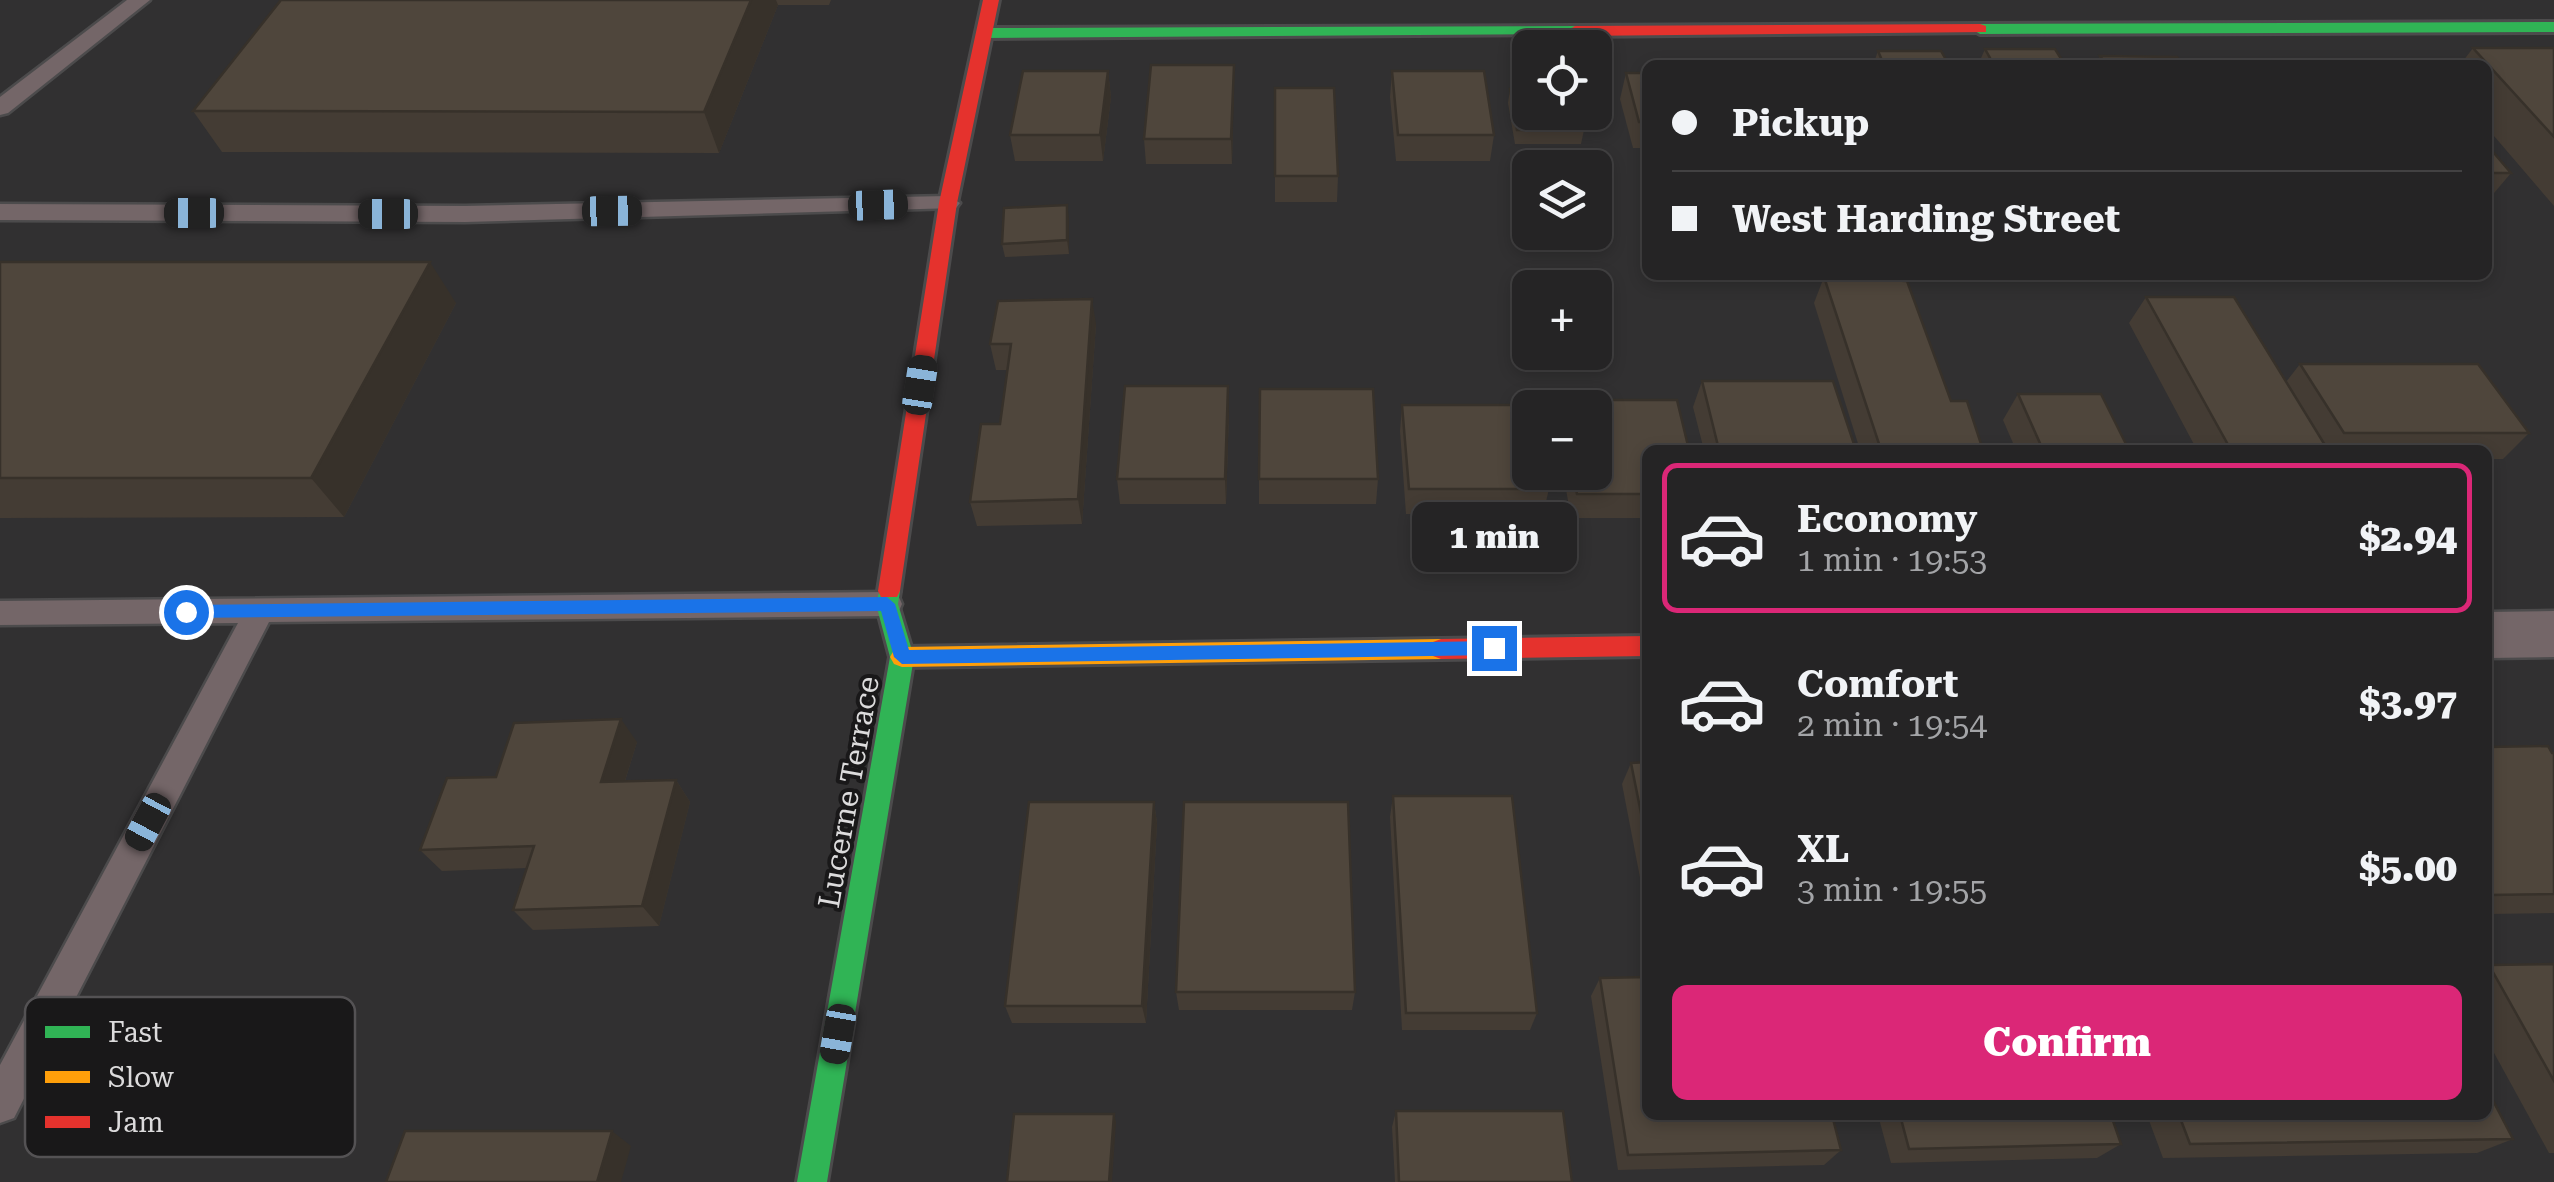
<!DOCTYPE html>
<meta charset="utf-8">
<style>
body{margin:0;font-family:"Roboto Serif",serif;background:#313032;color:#f1f3f6;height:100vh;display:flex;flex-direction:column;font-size:38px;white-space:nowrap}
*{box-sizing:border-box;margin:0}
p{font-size:32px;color:#a3a4a7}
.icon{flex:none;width:55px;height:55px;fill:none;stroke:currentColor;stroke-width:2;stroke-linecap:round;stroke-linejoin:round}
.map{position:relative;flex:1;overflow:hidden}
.side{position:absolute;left:1642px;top:445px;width:850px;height:675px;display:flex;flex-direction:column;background:#252425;border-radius:15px;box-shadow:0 5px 15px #0003,0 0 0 2px #424142}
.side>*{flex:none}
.banner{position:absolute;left:1642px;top:60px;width:850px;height:220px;border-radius:15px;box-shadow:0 5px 15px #0003,0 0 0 2px #424142;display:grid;align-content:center;height:220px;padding:0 30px;background:#252425}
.buttons{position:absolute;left:1512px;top:30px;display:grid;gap:20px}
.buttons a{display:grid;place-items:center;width:100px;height:100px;border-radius:15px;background:#252425;box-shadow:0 5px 15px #0003,0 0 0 2px #424142;font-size:50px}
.end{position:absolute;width:45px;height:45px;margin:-22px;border:12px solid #1a73e8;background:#fff;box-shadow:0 0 0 5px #fff}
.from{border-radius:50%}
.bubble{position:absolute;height:70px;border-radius:15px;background:#252425;box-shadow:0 5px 15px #0003,0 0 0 2px #424142;font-size:32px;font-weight:800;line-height:70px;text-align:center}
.car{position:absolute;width:30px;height:60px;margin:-30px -15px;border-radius:12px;box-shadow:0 0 8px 2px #0007;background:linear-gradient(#222 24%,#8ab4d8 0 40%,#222 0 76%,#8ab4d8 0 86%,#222 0)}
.banner b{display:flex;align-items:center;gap:35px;height:95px;font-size:38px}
.banner b+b{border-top:2px solid #424142}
.banner i{width:25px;height:25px;background:#f1f3f6}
ul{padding:18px 0 0;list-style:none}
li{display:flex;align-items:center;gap:30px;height:150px;margin:0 20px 15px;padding:0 10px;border:5px solid transparent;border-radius:15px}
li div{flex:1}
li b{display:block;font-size:38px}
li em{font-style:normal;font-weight:800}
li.selected{border-color:#db2777}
li>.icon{width:90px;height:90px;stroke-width:1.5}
.action{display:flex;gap:20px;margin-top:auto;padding:20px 30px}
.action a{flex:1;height:115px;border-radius:15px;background:#db2777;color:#fff;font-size:40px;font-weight:800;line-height:115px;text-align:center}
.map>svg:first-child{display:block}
</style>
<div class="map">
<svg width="2554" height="1182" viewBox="0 0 2554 1182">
<rect width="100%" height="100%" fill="#313031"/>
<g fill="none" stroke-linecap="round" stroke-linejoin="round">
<g stroke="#4c4b4c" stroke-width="5">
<g id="lane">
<polygon points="127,0 150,0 8,113 0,115 0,97"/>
<polygon points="948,196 960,203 956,208 465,222 0,220 0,204 465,206"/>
<polygon points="887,592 898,595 902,604 898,613 887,616 269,622 14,1118 0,1123 0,1065 238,623 0,625 0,601"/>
</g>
</g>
<g stroke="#4c4b4c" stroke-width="5">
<polygon id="street" points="2554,611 2554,657 2488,658 2488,612"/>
</g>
<g stroke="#4c4b4c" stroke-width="6">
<g id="fast">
<polygon points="2554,22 2554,32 1980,34 1972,29 1980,24"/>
<polygon points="1575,26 1581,28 1581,34 984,38 976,33 984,28"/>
<polygon points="889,582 897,585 900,591 898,604 914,657 827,1182 797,1182 890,657 876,604 881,585"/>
</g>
</g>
<g stroke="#4c4b4c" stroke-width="6">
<polygon id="slow" points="1441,639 1449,642 1453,649 1449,656 1441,659 902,667 894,664 890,657 894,650 902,647"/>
</g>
<g stroke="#4c4b4c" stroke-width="6">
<g id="jam">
<polygon points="983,0 999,0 957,203 900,591 897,597 881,597 878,591 939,203"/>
<polygon points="1980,24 1986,26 1986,32 1575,36 1567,31 1575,26"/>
<polygon points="1648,636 1648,656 1441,659 1433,656 1429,649 1433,642 1441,639"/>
</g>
</g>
<use href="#lane" fill="#746668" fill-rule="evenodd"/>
<use href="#street" fill="#746668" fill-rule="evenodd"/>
<use href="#fast" fill="#30b455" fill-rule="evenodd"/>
<use href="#slow" fill="#ff9f0a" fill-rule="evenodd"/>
<use href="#jam" fill="#e5322d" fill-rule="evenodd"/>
</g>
<g fill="#443c34">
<polygon points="751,0 831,0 829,5 778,5 719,153 222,152 193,111"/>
<polygon points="2473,48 2554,48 2554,206 2488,129 2488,65 2460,65"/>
<polygon points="1985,49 2065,65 1978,65"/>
<polygon points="1878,51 1949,65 1873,65"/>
<polygon points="2100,56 2182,65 2096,65"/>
<polygon points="1234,65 1232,164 1146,164 1144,139"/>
<polygon points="1108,71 1111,97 1103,161 1015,161 1010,135"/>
<polygon points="1392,71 1494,135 1490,161 1396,161 1390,97"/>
<polygon points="1626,73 1648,73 1648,148 1633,148 1620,99"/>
<polygon points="1275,88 1338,176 1337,202 1275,202"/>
<polygon points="1510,89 1584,130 1581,144 1515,144 1508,103"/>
<polygon points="2488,146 2511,173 2489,199 2488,199"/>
<polygon points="1069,218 1069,254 1005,257 1002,244"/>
<polygon points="0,262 456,303 344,517 0,518"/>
<polygon points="1824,277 1951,401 1983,450 1860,450 1814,303"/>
<polygon points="2146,297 2286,382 2300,364 2529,433 2503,459 2488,459 2488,450 2197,450 2129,323"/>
<polygon points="1096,324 1082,524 977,526 970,502 1000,424 1008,370 996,370 990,344"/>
<polygon points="1702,381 1856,450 1704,450 1693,407"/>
<polygon points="2018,394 2129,450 2016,450 2003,420"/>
<polygon points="1561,400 1677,400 1689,450 1648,450 1648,518 1571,518 1563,472 1595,472 1595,408 1559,408"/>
<polygon points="1402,405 1549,489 1543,514 1406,514 1400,431"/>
<polygon points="1229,411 1226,504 1120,504 1117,479"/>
<polygon points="1259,479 1378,479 1376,504 1259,504"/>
<polygon points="637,742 625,781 676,780 690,802 659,926 533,930 513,910 527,868 442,871 420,850 496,777"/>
<polygon points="2488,747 2554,753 2554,913 2488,914"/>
<polygon points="1648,762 1648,919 1622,784 1631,763"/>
<polygon points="1393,796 1537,1013 1530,1030 1402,1030 1390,817"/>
<polygon points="1154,802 1157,823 1146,1023 1012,1023 1005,1006"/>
<polygon points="2554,964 2554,1153 2549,1153 2488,1042 2488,966"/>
<polygon points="1600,978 1841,1150 1824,1165 1618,1170 1591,996"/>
<polygon points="1176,992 1355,992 1352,1010 1179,1010"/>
<polygon points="1396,1111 1572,1182 1395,1182 1392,1127"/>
<polygon points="1878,1115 2111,1115 2121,1144 2097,1158 1891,1163"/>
<polygon points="2147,1115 2488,1115 2513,1139 2477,1153 2163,1158"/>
</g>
<g fill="#37312a">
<polygon points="751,0 776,0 778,5 719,153 704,112"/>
<polygon points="1234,65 1234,91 1232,164 1231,139"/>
<polygon points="1108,71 1111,97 1103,161 1100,135"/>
<polygon points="1067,205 1069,218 1069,254 1067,240"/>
<polygon points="430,262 456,303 344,517 311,478"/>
<polygon points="1092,299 1096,324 1082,524 1078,499"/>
<polygon points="1228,386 1229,411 1226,504 1225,479"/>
<polygon points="621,719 637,742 618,803 601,782"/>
<polygon points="676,780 690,802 659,926 642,906"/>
<polygon points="1154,802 1157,823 1146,1023 1142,1006"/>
<polygon points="1114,1114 1116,1122 1112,1182 1109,1182"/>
<polygon points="612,1131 631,1146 621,1182 597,1182"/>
</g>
<g fill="#4f463c" stroke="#37312a" stroke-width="2.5">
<polygon points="281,0 751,0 704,112 193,111"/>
<polygon points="2473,48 2554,48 2554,137"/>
<polygon points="1985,49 2055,49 2065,65 1994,65"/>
<polygon points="1878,51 1941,51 1949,65 1884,65"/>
<polygon points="2100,56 2177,57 2182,65 2106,65"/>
<polygon points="1151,65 1234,65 1231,139 1144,139"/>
<polygon points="1023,71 1108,71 1100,135 1010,135"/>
<polygon points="1392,71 1484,71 1494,135 1398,135"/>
<polygon points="1626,73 1648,73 1648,122 1639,122"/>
<polygon points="1275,88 1334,88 1338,176 1275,176"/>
<polygon points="1510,89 1530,89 1530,112 1580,112 1584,130 1517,130"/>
<polygon points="2488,146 2511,173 2488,173"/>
<polygon points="1067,205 1067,240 1002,244 1004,208"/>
<polygon points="0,262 430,262 311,478 0,478"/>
<polygon points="1824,277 1907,281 1951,401 1967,401 1983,450 1881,450"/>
<polygon points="2146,297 2234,297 2328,450 2231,450"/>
<polygon points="1092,299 1078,499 970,502 981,424 1000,424 1011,344 990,344 998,301"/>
<polygon points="2300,364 2478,364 2529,433 2344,433"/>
<polygon points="1702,381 1833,381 1856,450 1719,450"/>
<polygon points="1125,386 1228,386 1225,479 1117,479"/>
<polygon points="1260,389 1373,389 1378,479 1259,479"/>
<polygon points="2018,394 2101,394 2129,450 2043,450"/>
<polygon points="1561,400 1677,400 1689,450 1648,450 1648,494 1577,494 1573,472 1595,472 1595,408 1562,408"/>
<polygon points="1402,405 1536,405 1536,408 1530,408 1530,472 1546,472 1549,489 1409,489"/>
<polygon points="621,719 601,782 676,780 642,906 513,910 534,846 420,850 447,778 496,777 514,723"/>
<polygon points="2548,746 2552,753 2554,753 2554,894 2488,895 2488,747"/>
<polygon points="1648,762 1648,848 1631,763"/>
<polygon points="1393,796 1512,796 1537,1013 1406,1013"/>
<polygon points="1029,802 1154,802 1142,1006 1005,1006"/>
<polygon points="1184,802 1348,802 1355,992 1176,992"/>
<polygon points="2554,964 2554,1081 2489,965"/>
<polygon points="1648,977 1648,1115 1832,1115 1841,1150 1628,1155 1600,978"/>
<polygon points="2488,1091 2513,1139 2190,1144 2179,1115 2488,1115"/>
<polygon points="1396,1111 1563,1111 1572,1182 1399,1182"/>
<polygon points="1014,1114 1114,1114 1109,1182 1007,1182"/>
<polygon points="1900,1115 2111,1115 2121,1144 1909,1149"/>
<polygon points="405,1131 612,1131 597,1182 386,1182"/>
</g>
<polygon fill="#1a73e8" points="887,597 895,604 909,650 1494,641 1503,648 1494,655 902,664 894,657 881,611 186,618 177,612 186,605"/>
<g text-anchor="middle" stroke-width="8" stroke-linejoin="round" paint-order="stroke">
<g font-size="30" fill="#dcdbdc" stroke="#191819">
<text transform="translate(849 792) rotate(-80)" y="10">Lucerne Terrace</text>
</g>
</g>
<rect x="25" y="997" width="330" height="160" rx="15" fill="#191819" stroke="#545254" stroke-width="2.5"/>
<rect x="45" y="1026" width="45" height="12" fill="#30b455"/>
<rect x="45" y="1071" width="45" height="12" fill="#ff9f0a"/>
<rect x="45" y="1116" width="45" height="12" fill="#e5322d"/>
<g font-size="28" fill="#dcdbdc">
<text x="108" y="1042">Fast</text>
<text x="108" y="1087">Slow</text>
<text x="108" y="1132">Jam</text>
</g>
</svg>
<div class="buttons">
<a><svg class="icon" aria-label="locate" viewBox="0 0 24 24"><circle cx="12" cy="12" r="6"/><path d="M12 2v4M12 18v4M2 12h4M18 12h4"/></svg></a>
<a><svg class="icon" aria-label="layers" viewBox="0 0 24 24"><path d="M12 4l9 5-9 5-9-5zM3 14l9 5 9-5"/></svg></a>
<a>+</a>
<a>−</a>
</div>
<i class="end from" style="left:186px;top:612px"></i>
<i class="end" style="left:1494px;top:648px"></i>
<div class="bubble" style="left:1412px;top:502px;width:165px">1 min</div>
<i class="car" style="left:878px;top:205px;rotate:88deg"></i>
<i class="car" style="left:612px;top:211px;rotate:89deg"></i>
<i class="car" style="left:194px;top:213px;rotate:270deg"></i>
<i class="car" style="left:388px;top:214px;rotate:270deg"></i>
<i class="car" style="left:920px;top:385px;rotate:9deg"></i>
<i class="car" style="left:148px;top:822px;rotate:208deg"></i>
<i class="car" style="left:838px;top:1034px;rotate:190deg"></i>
<div class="banner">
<b><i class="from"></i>Pickup</b>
<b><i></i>West Harding Street</b>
</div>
<section class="side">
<ul>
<li class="selected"><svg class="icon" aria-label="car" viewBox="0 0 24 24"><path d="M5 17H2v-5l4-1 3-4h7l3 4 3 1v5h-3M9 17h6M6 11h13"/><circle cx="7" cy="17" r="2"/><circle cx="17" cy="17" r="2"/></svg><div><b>Economy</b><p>1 min · 19:53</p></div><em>$2.94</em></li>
<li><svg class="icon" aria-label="car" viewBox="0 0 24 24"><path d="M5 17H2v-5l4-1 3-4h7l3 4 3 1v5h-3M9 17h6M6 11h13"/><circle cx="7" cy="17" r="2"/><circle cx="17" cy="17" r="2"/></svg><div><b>Comfort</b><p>2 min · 19:54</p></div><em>$3.97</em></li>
<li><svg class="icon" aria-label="car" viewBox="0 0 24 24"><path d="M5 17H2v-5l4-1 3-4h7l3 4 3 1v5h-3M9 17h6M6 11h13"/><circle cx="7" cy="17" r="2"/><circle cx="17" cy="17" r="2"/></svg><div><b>XL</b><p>3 min · 19:55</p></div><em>$5.00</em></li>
</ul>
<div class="action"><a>Confirm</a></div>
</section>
</div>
